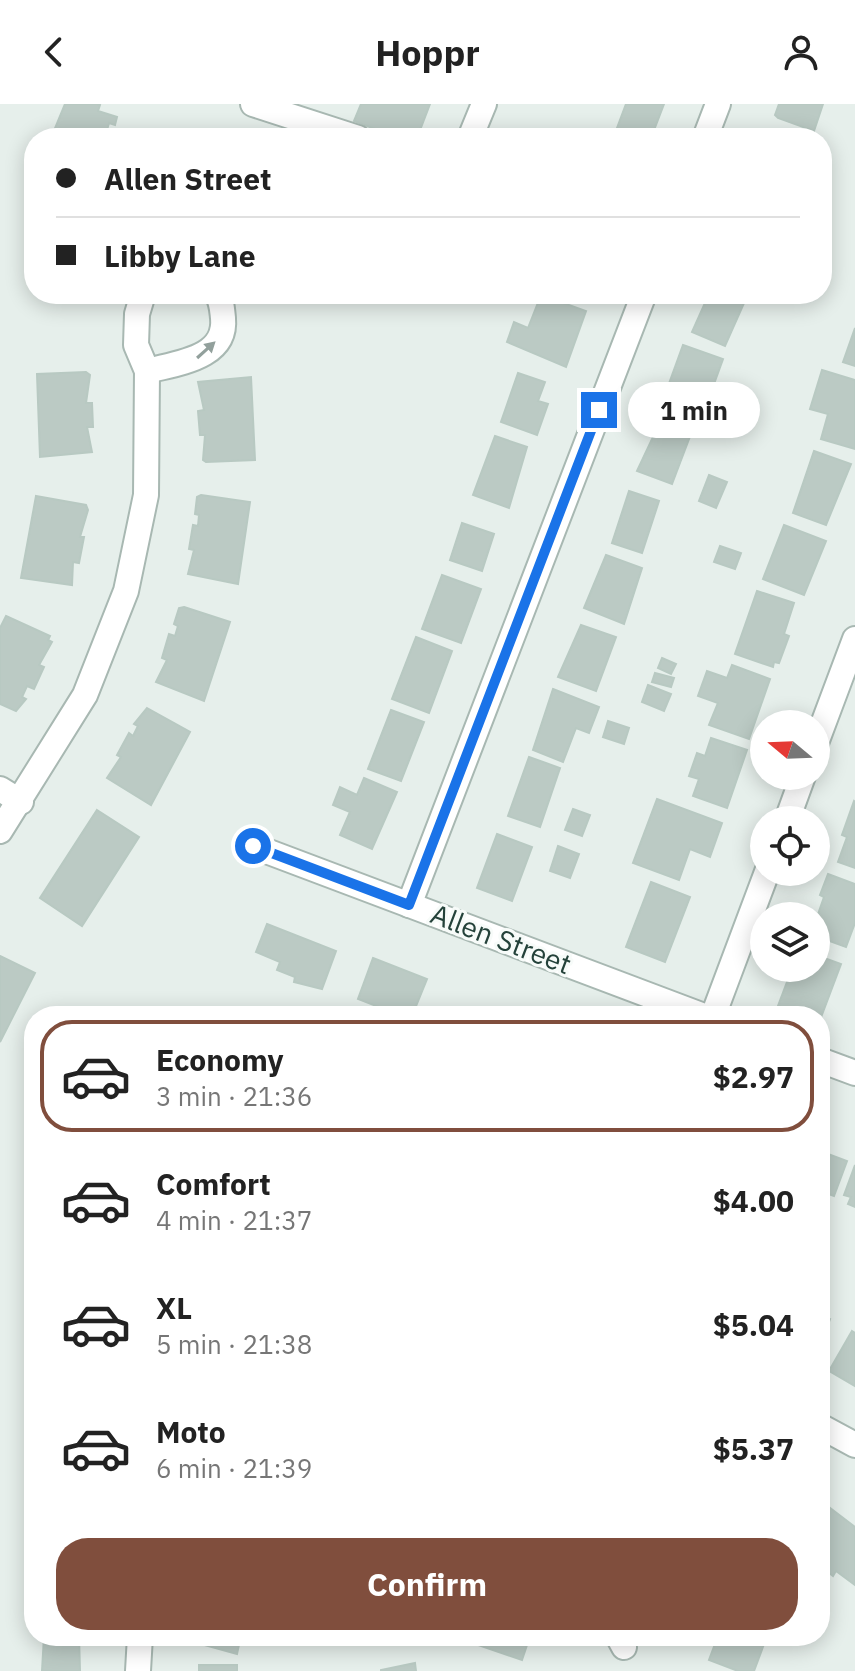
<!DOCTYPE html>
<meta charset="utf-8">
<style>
body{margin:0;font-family:"IBM Plex Sans",sans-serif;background:#f6f6f6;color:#222;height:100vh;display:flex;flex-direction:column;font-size:30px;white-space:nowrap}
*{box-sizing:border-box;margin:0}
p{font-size:26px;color:#767676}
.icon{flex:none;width:44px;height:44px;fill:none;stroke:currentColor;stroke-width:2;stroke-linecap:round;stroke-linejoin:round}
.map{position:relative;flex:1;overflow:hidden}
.side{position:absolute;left:24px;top:902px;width:806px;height:640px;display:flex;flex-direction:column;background:#fff;border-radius:32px;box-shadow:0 4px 20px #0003}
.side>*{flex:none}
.hud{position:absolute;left:24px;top:24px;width:808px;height:176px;border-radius:32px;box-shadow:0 4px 20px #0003;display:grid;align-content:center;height:176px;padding:0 32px;background:#fff}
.needle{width:52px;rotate:289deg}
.buttons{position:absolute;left:750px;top:606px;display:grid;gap:16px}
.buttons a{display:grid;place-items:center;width:80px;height:80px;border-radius:50%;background:#fff;box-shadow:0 4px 20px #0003;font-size:40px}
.end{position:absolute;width:36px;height:36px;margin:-18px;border:10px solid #1a73e8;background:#fff;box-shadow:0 0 0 4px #fff}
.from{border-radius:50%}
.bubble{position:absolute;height:56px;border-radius:28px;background:#fff;box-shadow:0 4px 20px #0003;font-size:26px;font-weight:700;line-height:56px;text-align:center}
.hud b{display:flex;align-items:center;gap:28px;height:76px;font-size:30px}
.hud b+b{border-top:2px solid #e0e0e0}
.hud i{width:20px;height:20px;background:#222}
ul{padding:14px 0 0;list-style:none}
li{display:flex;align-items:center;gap:24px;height:112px;margin:0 16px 12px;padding:0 16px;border:4px solid transparent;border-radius:32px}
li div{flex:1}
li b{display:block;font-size:30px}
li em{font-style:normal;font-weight:700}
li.on{border-color:#804e3d}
li>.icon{width:72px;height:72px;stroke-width:1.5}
.primary-button{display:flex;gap:16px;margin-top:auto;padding:16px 32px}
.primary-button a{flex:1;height:92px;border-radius:32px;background:#804e3d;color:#fff;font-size:32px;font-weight:700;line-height:92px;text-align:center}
header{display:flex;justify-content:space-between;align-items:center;height:104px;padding:0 32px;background:#fff;font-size:36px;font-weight:700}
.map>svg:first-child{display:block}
</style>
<header><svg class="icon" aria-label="back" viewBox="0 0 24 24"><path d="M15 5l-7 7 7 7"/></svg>Hoppr<svg class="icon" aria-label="person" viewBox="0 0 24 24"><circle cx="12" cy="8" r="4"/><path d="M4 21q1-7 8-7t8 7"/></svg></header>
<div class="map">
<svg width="855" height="1567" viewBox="0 0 855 1567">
<rect width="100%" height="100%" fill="#e6efeb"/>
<g fill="#bbcac4" stroke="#b8c9c2" stroke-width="2">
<polygon points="65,0 97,0 100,1 98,7 117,13 115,21 109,19 105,33 109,34 51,34"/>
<polygon points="361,0 430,0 417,34 398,34 354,17"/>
<polygon points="626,0 664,0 651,34 614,32"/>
<polygon points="779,0 823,0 814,27 778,14 775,11"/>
<polygon points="705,190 748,190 725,242 692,228 705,199 702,198"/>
<polygon points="541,191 586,207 566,263 507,238 514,218 528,224"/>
<polygon points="855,224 855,262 843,258"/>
<polygon points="683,241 723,255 702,313 662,299"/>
<polygon points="822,266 855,276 855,345 821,335 828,310 810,305"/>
<polygon points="86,268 90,271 86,299 92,299 93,323 87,323 92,348 40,353 37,270"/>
<polygon points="518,269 545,278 538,297 548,300 537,331 501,318"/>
<polygon points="251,273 255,356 206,358 203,356 205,331 200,331 198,307 204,306 198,278"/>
<polygon points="661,316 692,327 672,380 637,367"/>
<polygon points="495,332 527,343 509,404 473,391"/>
<polygon points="814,347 851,360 826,421 793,409"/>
<polygon points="709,371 727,378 716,404 699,397"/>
<polygon points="629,387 659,397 642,449 612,439"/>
<polygon points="201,391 250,398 238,480 188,470 194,446 189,445 193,421 198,422 199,411 195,410 197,393"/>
<polygon points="36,392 86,401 88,406 80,433 84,433 79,459 73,458 72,481 21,474"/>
<polygon points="462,419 494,430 482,467 450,456"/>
<polygon points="784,421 826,437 804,491 763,475"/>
<polygon points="720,442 741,449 735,465 714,458"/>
<polygon points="606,451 642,464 624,520 584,504"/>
<polygon points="442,471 481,485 461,539 422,525"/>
<polygon points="757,487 794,499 784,530 789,532 779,559 774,558 773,563 735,550"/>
<polygon points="184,503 230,518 204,597 156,578 167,556 162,554 169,530 175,532 178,522 174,520 179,504"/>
<polygon points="6,512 50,532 48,536 52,538 39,561 44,563 34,585 27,582 22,593 26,595 16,607 0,600 0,524"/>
<polygon points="581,521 616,533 596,587 558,573"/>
<polygon points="416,533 452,547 429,609 392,595"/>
<polygon points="662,554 676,560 671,570 658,564"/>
<polygon points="732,561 770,575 749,635 709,621 718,599 698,592 707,567 727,574"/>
<polygon points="655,569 674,574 671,583 652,578"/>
<polygon points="648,581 671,590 664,607 642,598"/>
<polygon points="553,585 599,603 589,629 576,624 563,658 533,646"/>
<polygon points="147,604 190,628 151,701 107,674 121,653 117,651 129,629 133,632 138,622 134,620"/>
<polygon points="391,606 424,618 401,677 368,665"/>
<polygon points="608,617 629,624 624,640 603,633"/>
<polygon points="711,634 747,646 727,704 693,692 699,675 689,672 697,649 705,652"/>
<polygon points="529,653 560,664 540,723 508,712"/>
<polygon points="364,674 397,688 372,745 340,731 350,708 333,701 340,683 357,691"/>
<polygon points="657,695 722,719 710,753 690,745 679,776 633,759"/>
<polygon points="854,697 855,698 855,764 838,758 847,733 842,731"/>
<polygon points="573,705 590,711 582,732 565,726"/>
<polygon points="97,706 139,733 82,822 40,794"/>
<polygon points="497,730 532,743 512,797 477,784"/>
<polygon points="558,742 579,750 570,774 550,767"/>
<polygon points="828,770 855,780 855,819 846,843 816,832 816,816 824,793 820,791"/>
<polygon points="651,778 690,793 665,858 626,843"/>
<polygon points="267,820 336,847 322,885 294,878 295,873 277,866 280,858 256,848"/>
<polygon points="816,851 841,860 820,916 820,912 804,912 778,902 790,870 795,872 798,864 816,864"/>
<polygon points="0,852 35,869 0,938"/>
<polygon points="373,854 427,875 412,912 402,912 358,895"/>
<polygon points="820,1047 847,1057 834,1092 820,1087"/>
<polygon points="855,1061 855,1103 848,1100 851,1093 844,1091"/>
<polygon points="820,1211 830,1215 820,1243"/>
<polygon points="852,1227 855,1229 855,1282 829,1267"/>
<polygon points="821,1397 855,1423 855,1481 836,1467 833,1472 820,1462"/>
<polygon points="44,1532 79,1532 80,1567 42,1567"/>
<polygon points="203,1532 252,1532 250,1539 240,1536 237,1550 201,1540"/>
<polygon points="478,1532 530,1532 522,1556 475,1540"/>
<polygon points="718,1532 767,1532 754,1567 738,1567 709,1556"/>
<polygon points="415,1559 416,1567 381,1567 381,1566"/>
<rect x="199" y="1561" width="38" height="6"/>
</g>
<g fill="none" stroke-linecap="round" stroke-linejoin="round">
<g stroke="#a8b8b2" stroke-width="28">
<g id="minor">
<polyline points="253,0 358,34"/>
<polyline points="470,34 484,0"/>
<polyline points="705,34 718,0"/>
<path d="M 147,267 C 176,259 227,255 223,214 C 222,205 222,198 217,190"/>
<polyline points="816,639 855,535"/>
<polyline points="0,685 21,698"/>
<polyline points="787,716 803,672"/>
<polyline points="0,727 85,591 126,487 146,391 147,267 136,241 137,210 143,190"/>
<polyline points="253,742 704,912"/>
<polyline points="409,801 644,190"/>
<polyline points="713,912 767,768"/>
<polyline points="820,956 855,969"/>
<polyline points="820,1322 855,1341"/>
<polyline points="618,1532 624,1543"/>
<polyline points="138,1567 140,1532"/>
</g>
</g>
<use href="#minor" stroke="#fff" stroke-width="24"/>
</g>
<defs><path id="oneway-solid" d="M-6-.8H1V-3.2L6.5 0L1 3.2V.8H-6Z" transform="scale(2)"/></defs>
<use fill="#92a09c" href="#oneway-solid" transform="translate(206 246) rotate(-42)"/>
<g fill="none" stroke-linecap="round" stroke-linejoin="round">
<polyline stroke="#1a73e8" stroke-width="10" points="253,742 409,801 599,306"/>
</g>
<g text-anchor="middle" stroke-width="6" stroke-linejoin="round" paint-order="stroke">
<g font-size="28" fill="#24423a" stroke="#f7fbf9">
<text transform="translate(501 835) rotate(21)" y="10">Allen Street</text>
</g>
</g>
</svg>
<div class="buttons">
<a><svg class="needle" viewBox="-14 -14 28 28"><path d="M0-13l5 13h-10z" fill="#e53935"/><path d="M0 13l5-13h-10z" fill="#767676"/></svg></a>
<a><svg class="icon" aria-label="locate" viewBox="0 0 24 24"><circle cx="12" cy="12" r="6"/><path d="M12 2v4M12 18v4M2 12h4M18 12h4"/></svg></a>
<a><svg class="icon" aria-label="layers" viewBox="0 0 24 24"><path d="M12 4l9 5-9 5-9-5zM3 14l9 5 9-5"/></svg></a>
</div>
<i class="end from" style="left:253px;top:742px"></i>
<i class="end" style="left:599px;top:306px"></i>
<div class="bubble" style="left:628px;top:278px;width:132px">1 min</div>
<div class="hud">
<b><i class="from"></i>Allen Street</b>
<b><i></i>Libby Lane</b>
</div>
<section class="side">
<ul>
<li class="on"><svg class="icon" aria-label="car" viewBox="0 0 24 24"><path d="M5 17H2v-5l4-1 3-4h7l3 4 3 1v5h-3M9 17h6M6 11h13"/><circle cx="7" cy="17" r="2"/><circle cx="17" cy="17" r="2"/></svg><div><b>Economy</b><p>3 min · 21:36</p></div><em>$2.97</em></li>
<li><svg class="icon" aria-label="car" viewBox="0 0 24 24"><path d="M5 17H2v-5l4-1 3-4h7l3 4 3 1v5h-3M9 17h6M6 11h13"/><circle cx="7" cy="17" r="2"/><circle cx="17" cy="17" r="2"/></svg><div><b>Comfort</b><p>4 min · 21:37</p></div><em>$4.00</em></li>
<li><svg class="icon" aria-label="car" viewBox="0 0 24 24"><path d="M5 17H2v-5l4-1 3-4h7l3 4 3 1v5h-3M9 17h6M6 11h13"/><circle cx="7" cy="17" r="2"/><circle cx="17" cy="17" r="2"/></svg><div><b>XL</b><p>5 min · 21:38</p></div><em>$5.04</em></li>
<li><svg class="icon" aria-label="car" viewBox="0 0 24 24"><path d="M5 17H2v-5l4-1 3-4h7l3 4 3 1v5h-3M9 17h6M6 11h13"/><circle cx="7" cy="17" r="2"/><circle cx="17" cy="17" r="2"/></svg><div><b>Moto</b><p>6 min · 21:39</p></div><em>$5.37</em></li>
</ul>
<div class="primary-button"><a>Confirm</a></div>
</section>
</div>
